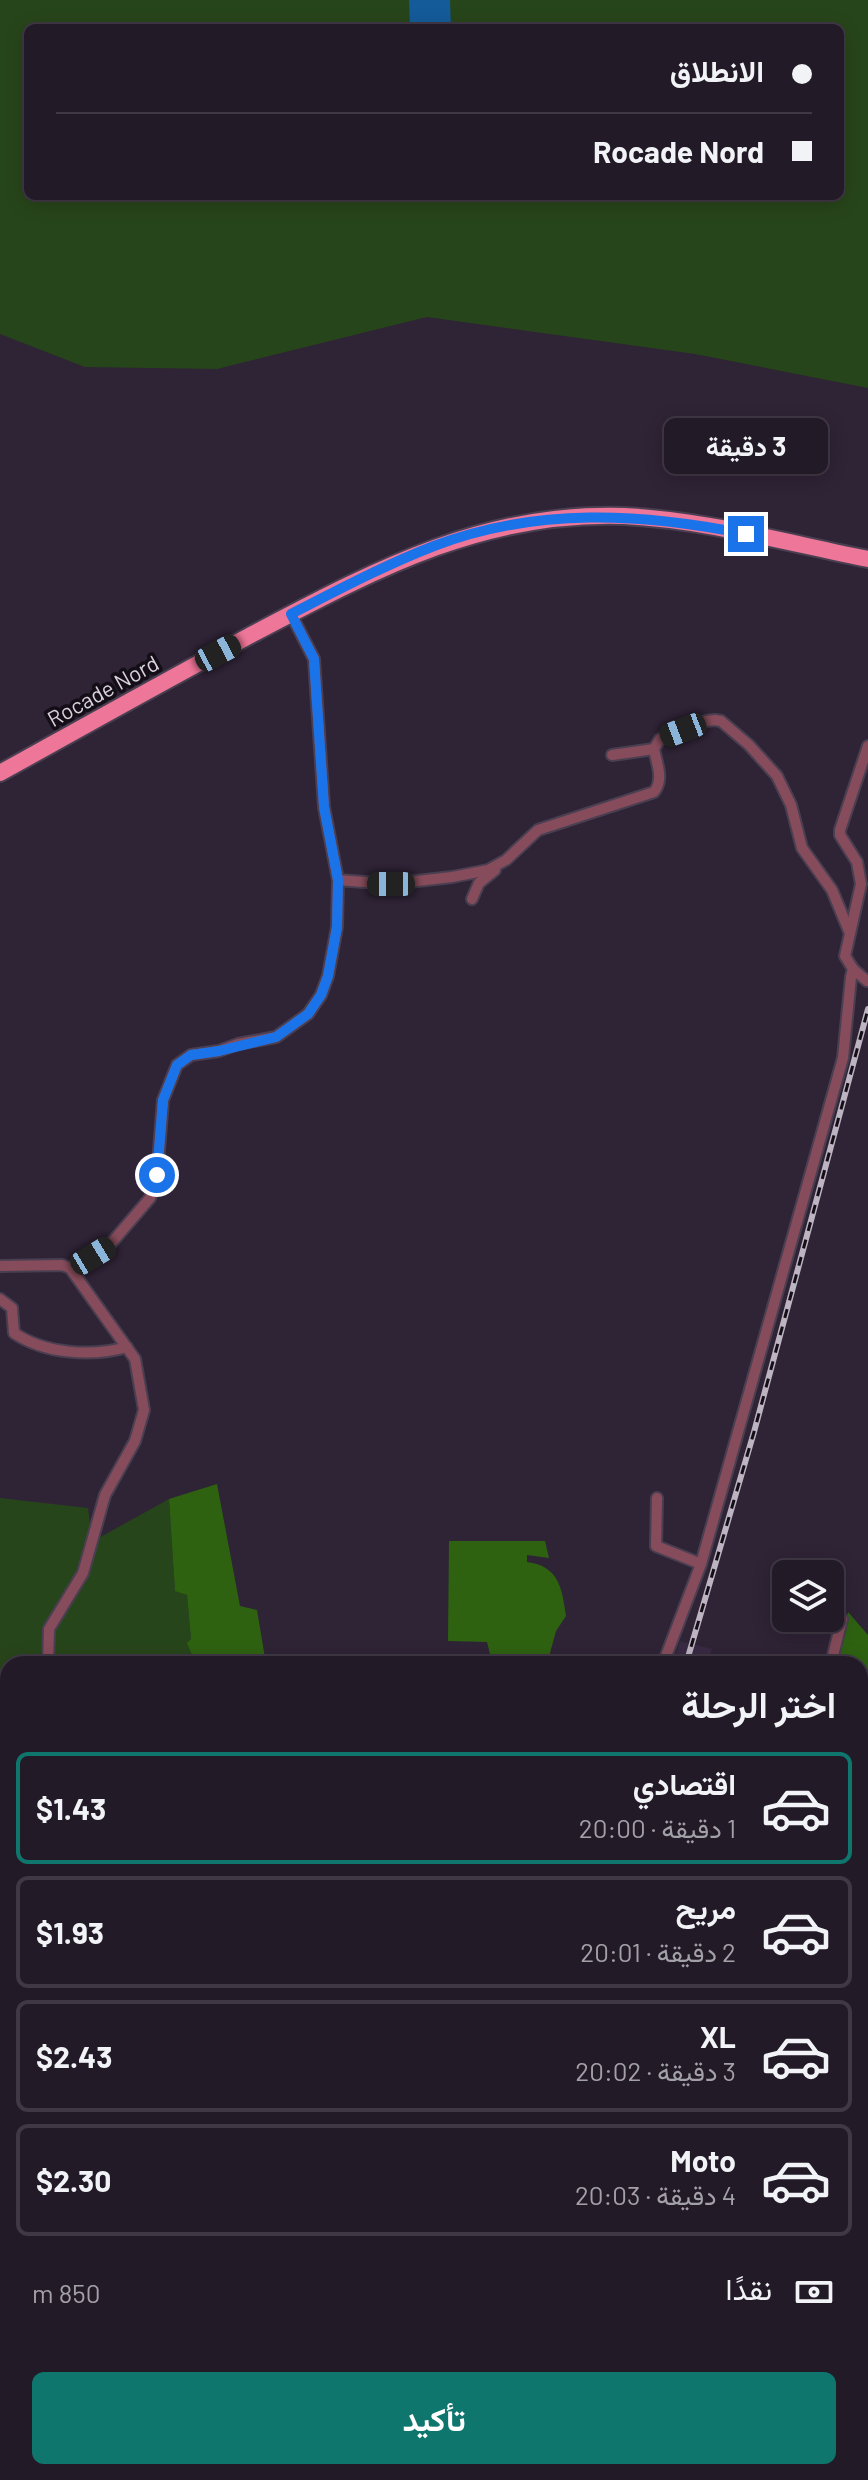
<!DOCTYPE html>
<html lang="ar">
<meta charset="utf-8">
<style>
body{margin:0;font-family:Barlow,Vazirmatn,sans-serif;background:#2b2330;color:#f1f3f6;direction:rtl;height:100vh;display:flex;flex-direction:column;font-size:30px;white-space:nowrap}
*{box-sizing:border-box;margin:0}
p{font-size:26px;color:#a3a1a8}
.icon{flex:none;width:44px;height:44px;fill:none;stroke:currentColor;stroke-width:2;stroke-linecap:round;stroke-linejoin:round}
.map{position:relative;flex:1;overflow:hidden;direction:ltr}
.panel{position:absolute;left:0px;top:1656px;width:868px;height:824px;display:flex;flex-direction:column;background:#231a28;border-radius:24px 24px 0 0;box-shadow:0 4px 20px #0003,0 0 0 2px #403845;direction:rtl}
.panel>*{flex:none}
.guide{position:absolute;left:24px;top:24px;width:820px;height:176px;border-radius:12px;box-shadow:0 4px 20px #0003,0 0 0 2px #403845;direction:rtl;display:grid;align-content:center;height:176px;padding:0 32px;background:#231a28}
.fabs{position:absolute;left:772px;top:1560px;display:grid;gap:16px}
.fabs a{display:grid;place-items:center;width:72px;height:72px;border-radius:12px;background:#231a28;box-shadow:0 4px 20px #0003,0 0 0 2px #403845;font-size:40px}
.end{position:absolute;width:36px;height:36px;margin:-18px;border:10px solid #1a73e8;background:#fff;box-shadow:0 0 0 4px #fff}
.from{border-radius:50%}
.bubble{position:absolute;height:56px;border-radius:12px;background:#231a28;box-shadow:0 4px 20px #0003,0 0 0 2px #403845;font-size:26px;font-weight:700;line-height:56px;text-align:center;direction:rtl}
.car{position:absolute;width:24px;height:48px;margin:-24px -12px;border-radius:10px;box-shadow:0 0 6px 2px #0007;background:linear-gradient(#222 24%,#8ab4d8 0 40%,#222 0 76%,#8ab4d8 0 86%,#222 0)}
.guide b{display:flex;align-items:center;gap:28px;height:76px;font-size:30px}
.guide b+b{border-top:2px solid #403845}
.guide i{width:20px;height:20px;background:#f1f3f6}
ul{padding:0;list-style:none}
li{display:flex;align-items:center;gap:24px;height:112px;margin:0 16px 12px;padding:0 16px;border:4px solid #403845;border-radius:12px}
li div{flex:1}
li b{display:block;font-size:30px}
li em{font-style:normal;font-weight:700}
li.active{border-color:#0f766e}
li>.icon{width:72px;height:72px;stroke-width:1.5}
h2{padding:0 32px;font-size:36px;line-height:96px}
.pay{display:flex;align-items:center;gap:20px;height:88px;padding:0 32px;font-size:30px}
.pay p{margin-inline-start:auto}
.cta{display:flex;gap:16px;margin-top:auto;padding:16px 32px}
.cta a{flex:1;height:92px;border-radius:12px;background:#0f766e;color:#fff;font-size:32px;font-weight:700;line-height:92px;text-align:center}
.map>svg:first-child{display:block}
</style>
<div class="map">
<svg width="868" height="2480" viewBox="0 0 868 2480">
<rect width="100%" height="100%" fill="#2f2336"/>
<polygon fill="#3c2c21" points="8,1900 8,2102 0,2100 0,1922"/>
<g fill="#392a43">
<polygon points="680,1641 712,1649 707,1664 673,1664"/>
<polygon points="326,2472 609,2472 606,2480 324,2480"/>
</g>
<g fill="#27451a" fill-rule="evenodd">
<path d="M 0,0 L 868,0 L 868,388 L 695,354 L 427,317 L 217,369 L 85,367 L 0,334 ZM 28,28 L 840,28 L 840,196 L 28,196 Z"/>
<polygon points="0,1498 88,1508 92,1538 36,1664 8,1664 8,1701 0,1695"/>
<polygon points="169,1499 175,1590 187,1595 191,1639 188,1643 196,1664 40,1664 95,1540"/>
</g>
<g fill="#2e6211">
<polygon points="217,1484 240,1606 257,1610 266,1664 196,1664 187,1643 191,1639 187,1595 175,1591 169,1499"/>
<path d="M 449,1541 L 545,1541 L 549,1558 L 527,1555 L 527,1562 C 559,1566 562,1588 566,1616 L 556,1631 L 547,1664 L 529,1664 L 490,1654 L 487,1642 L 448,1641 Z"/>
<polygon points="848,1612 868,1635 868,1705 860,1696 860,1664 838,1664"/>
</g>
<polygon fill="#145b9a" points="409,0 450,0 451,28 410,28"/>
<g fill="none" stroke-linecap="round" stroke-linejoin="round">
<g stroke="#4a3f51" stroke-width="14">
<g id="minor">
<polyline points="612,755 654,749"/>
<path d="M 338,880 L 391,884 L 452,877 L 488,870 L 506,860 L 538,830 L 654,792 C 664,779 657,765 654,749 L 660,739 L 706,721 L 715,720 L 721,721 L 749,745 L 777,776 L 791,805 L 802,848 L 832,890 L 849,931"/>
<polyline points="472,899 479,883 495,870"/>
<polyline points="853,969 867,981"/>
<polyline points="0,1266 62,1265 70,1268 135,1359 144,1410 135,1441 105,1495 83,1573 49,1629 48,1664"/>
<polyline points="70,1268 108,1247 150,1198 157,1175 163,1100 177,1065 191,1055 219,1051 238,1044 276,1037 308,1014 321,995 328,976 337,927 338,880 324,807 314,659 291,614"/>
<path d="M 0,1299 L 12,1308 L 14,1333 C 45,1354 92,1357 127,1347"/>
<polyline points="657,1498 656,1546 701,1564"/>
<polyline points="663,1664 701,1564 843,1058 851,977 853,969 845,956 861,884 857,862 840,835 840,830 868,746"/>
<polyline points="831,1664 842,1619"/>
<polyline points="0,1712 8,1716"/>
<polyline points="860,1836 868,1812"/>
<polyline points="0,1839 8,1803"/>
<polyline points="860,1845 868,1847"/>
<polyline points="860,1948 868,1950"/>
<polyline points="860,2056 868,2058"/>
<polyline points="860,2155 868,2157"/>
<polyline points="860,2240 868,2214"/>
<polyline points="860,2256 868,2258"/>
<polyline points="860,2358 868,2360"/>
<polyline points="0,2422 8,2425"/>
<polyline points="170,2472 170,2480"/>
<polyline points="54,2480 56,2472"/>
<polyline points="305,2480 307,2472"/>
<polyline points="623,2480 625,2472"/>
<path d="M 731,2480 C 749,2469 763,2475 782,2480"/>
<polyline points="793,2480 795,2472"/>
</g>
</g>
<g stroke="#4a3f51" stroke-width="16">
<g id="tertiary">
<polyline points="860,1995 868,1997"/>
<polyline points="860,2010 868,2012"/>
<polyline points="0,2238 8,2240"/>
<polyline points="0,2283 8,2285"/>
<polyline points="860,2419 868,2421"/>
<polyline points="860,2443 868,2445"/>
</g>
</g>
<g stroke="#4a3f51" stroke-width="20">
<path id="trunk" d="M 0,773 C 83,727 165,681 249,636 C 371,572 481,511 624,516 C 706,520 788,543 868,559"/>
</g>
<use href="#minor" stroke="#874c5b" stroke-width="10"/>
<use href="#tertiary" stroke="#874c5b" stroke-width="12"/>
<use href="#trunk" stroke="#ee7698" stroke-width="16"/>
<g stroke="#bdb4c2" stroke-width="6">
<g id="rail">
<polyline points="686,1664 754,1432 868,1009"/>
<polyline points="429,2480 431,2472"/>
<polyline points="443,2480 445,2472"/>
<polyline points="503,2480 505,2472"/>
</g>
</g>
<use href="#rail" stroke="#140f17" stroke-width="3" stroke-dasharray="9" stroke-linecap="butt"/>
</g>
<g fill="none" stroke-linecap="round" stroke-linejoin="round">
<path stroke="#1a73e8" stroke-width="10" d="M 157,1175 L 163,1100 L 177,1065 L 191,1055 L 219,1051 L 276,1037 L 308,1014 L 321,995 L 328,976 L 337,927 L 338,880 L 324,807 L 314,659 L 291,614 C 338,590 385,565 434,546 C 536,507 642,513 746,534"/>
</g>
<g text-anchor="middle" stroke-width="7" stroke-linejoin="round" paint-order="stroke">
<g font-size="22" fill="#dad2df" stroke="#140f17">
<text transform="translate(103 691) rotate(-29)" y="8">Rocade Nord</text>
</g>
</g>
</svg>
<div class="fabs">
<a><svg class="icon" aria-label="layers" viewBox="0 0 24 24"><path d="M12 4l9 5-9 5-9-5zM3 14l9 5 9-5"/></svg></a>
</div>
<i class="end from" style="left:157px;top:1175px"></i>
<i class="end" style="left:746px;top:534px"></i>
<div class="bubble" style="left:664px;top:418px;width:164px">3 دقيقة</div>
<i class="car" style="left:218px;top:653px;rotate:62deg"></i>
<i class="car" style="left:683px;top:730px;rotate:249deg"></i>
<i class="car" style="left:391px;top:884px;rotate:270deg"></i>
<i class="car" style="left:93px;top:1256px;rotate:59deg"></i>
<div class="guide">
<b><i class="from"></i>الانطلاق</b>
<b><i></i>Rocade Nord</b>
</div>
<section class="panel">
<h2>اختر الرحلة</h2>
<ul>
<li class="active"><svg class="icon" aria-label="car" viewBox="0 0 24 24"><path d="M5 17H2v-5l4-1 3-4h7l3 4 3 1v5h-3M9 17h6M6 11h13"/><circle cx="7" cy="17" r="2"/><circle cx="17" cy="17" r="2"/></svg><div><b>اقتصادي</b><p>1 دقيقة · 20:00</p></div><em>$1.43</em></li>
<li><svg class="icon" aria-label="car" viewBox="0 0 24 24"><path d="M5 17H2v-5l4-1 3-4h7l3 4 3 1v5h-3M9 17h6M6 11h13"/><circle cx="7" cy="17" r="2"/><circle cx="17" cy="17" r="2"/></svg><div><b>مريح</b><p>2 دقيقة · 20:01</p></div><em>$1.93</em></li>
<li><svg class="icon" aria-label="car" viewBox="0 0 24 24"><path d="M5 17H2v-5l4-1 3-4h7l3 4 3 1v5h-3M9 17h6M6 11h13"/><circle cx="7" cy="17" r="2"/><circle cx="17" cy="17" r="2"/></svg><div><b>XL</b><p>3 دقيقة · 20:02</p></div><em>$2.43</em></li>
<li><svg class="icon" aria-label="car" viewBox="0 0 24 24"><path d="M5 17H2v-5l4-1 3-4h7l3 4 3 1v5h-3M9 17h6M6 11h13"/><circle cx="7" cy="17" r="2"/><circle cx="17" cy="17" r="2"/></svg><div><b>Moto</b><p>4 دقيقة · 20:03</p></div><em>$2.30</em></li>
</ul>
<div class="pay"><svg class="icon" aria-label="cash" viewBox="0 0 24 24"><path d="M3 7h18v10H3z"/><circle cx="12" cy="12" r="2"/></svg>نقدًا<p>850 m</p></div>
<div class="cta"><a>تأكيد</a></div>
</section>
</div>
